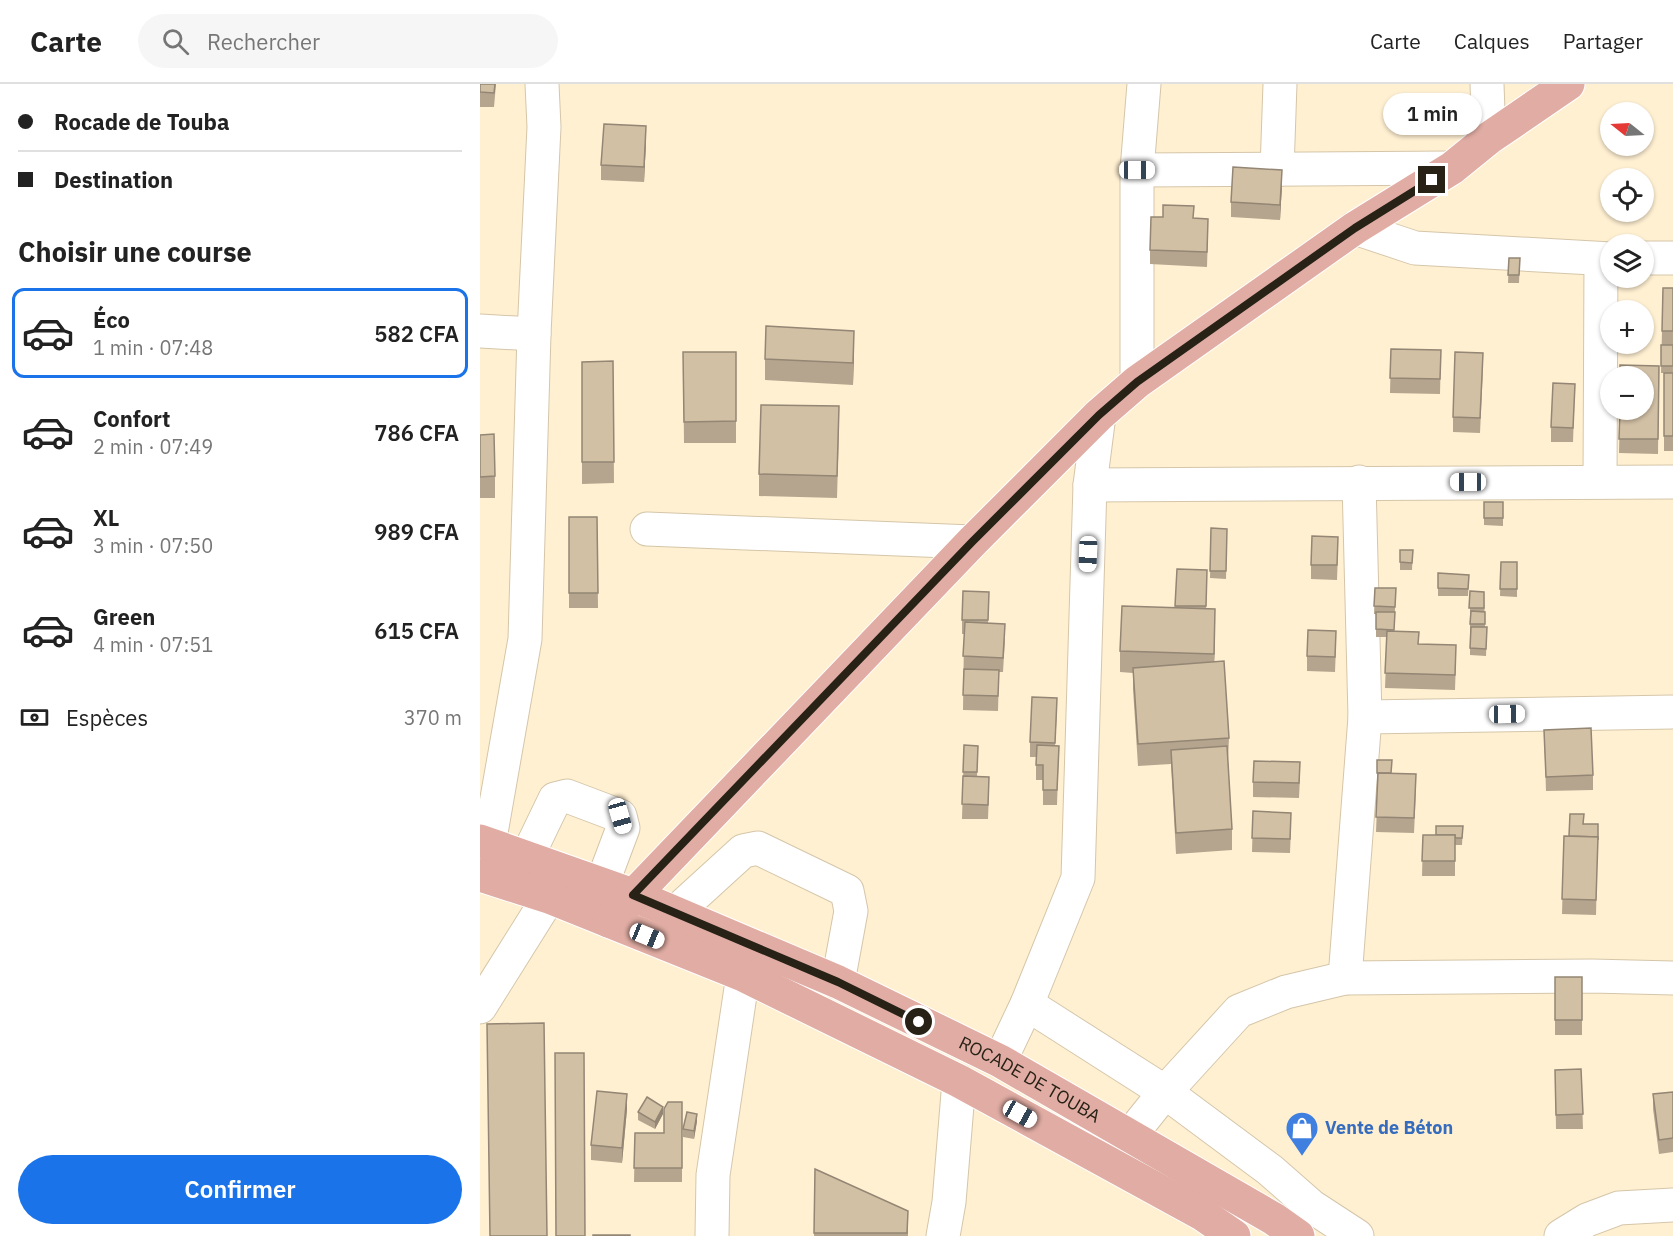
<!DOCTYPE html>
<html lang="fr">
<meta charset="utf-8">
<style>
body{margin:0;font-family:"IBM Plex Sans",sans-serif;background:#f6f6f6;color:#222;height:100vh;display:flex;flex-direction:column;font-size:22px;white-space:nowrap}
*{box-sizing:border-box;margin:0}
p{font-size:20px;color:#767676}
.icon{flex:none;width:33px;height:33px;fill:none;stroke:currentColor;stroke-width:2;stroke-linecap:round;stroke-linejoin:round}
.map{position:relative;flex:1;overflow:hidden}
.details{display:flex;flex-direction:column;background:#fff;width:480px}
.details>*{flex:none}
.hud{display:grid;align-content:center;height:132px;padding:0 18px;background:#fff}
.needle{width:39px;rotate:288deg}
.tools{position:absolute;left:1120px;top:18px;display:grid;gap:12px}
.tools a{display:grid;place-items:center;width:54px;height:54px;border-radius:50%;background:#fff;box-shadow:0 2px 4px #0004;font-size:30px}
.end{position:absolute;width:27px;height:27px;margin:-14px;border:8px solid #272116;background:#fff;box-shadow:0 0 0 3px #fff}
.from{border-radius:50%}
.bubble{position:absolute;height:42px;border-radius:21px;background:#fff;box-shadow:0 2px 4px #0004;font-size:20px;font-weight:600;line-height:42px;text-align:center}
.car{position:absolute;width:18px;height:36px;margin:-18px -9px;border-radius:8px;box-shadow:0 0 4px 2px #0007;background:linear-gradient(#fff 24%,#345 0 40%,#fff 0 76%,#345 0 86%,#fff 0)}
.hud b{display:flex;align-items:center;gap:21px;height:57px;font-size:22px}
.hud b+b{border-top:2px solid #e0e0e0}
.hud i{width:15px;height:15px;background:#222}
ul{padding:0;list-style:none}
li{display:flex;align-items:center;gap:18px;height:90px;margin:0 12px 9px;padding:0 6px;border:3px solid transparent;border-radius:12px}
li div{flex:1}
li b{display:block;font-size:22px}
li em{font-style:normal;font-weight:600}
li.selected{border-color:#1a73e8}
li>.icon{width:54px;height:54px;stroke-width:1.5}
h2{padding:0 18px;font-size:27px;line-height:72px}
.pay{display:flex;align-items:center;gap:15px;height:66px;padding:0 18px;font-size:22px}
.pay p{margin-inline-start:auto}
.primary-button{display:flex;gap:12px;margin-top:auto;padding:12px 18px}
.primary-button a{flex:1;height:69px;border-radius:36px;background:#1a73e8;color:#fff;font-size:24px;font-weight:600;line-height:69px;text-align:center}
header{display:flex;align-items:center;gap:36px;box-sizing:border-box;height:84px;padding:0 30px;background:#fff;border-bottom:2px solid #e0e0e0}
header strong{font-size:28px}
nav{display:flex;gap:33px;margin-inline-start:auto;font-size:21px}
.search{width:420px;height:54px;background:#f6f6f6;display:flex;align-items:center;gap:15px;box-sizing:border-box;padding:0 21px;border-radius:33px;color:#767676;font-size:22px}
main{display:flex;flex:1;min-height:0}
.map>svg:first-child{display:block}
</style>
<header>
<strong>Carte</strong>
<div class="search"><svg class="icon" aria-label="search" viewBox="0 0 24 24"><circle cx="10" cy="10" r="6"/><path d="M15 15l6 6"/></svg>Rechercher</div>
<nav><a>Carte</a><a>Calques</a><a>Partager</a></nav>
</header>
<main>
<section class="details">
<div class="hud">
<b><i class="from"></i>Rocade de Touba</b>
<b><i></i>Destination</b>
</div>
<h2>Choisir une course</h2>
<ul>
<li class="selected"><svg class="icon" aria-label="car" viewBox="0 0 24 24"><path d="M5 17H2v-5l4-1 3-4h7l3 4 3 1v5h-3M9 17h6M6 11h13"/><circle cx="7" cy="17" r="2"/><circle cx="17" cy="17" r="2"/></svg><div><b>Éco</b><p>1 min · 07:48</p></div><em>582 CFA</em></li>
<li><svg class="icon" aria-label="car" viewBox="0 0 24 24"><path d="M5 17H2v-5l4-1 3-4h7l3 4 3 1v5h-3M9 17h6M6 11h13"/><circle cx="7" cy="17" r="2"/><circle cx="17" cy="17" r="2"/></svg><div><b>Confort</b><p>2 min · 07:49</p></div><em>786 CFA</em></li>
<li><svg class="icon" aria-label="car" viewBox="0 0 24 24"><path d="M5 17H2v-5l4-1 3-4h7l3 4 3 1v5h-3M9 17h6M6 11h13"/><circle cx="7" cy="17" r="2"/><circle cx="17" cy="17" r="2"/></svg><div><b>XL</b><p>3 min · 07:50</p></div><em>989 CFA</em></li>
<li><svg class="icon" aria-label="car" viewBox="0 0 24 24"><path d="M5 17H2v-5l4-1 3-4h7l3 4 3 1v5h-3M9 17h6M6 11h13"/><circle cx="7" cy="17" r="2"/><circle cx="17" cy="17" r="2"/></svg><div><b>Green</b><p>4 min · 07:51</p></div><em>615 CFA</em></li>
</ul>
<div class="pay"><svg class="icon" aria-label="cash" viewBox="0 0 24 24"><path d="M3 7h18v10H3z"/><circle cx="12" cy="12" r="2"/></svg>Espèces<p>370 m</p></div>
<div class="primary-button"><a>Confirmer</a></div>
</section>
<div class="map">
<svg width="1193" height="1152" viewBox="0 0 1193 1152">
<rect width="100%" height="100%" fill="#fff0d2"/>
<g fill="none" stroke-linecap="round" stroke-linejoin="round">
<g stroke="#d5c6a9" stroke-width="35">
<g id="minor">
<polyline points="1007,0 1009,54"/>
<polyline points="657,86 972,84"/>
<polyline points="797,86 800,0"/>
<polyline points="875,144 935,164 1131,175"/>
<polyline points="1164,174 1193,174"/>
<polyline points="0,247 54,250"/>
<polyline points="657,298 657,86 664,0"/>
<polyline points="1120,398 1121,175"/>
<polyline points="610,401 1193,398"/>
<polyline points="167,445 492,458"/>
<polyline points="885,633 1193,628"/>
<polyline points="47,773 75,715 87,712 140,732 143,744 122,800"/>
<polyline points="2,786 9,760 45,555 54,250 64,43 62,0"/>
<polyline points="195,829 263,767 278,764 367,807 371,827 358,898"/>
<polyline points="865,894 885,633 879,398"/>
<polyline points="547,920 685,1008 790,1086 831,1122 877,1152"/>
<polyline points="0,923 69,813"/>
<polyline points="520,977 547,920 598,794 610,401 619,331"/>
<polyline points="649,1053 685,1008 759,927 806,908 865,894 1112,892 1193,894"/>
<polyline points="232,1152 233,1091 263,891"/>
<polyline points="463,1152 469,1118 479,997"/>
<polyline points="1081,1152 1107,1136 1139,1124 1193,1121"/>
</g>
</g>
<g stroke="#fff" stroke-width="35">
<g id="major">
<path id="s1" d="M 0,757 L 153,811 L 358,898 L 520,977 L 794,1135 L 818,1152"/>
<polyline points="0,791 69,813 263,891 479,997 722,1130 754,1152"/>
<polyline points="129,837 492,458 619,331 657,298 875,144 972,84 1009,54 1088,0"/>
</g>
</g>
<use href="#minor" stroke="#fff" stroke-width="33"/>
<use href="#major" stroke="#e0aca3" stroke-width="33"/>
</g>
<g fill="#b5a58e">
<polygon points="0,0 16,0 14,23 0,23"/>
<polygon points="166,56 164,98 121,96 121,81"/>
<polygon points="802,100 800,136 751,133 751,118"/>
<polygon points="714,134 728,150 727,183 670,180 670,166"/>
<polygon points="1029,174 1040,174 1039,199 1028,199"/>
<polygon points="1183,204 1193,204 1193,367 1184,367 1184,289 1181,289"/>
<polygon points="911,265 961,266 960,310 910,309"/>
<polygon points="203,268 256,268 256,359 204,359"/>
<polygon points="374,268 373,301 285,296 285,275"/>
<polygon points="133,277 134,399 102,400 102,278"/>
<polygon points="1179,282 1178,370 1139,369 1140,326"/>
<polygon points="1003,284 1000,349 973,348 973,333"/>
<polygon points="1095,300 1093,358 1071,358 1071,343"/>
<polygon points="359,344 357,414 279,412 279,390"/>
<polygon points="0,351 15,392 15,414 0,414"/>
<polygon points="1004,418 1023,418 1023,442 1004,441"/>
<polygon points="89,433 117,433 118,524 89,524"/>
<polygon points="731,444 747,445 746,495 730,494"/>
<polygon points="920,466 933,466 932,486 920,486"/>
<polygon points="858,468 857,496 831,495 831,481"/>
<polygon points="1021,478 1037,478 1037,513 1020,512"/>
<polygon points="697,485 727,501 726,525 735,547 734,578 749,654 748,676 752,745 752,766 696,770 691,680 658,682 653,605 653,589 640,588 640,567 695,524"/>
<polygon points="958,489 989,491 988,512 958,512"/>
<polygon points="895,504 916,504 914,547 939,560 976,576 975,606 905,604 907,553 896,553 896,530 894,530"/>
<polygon points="990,507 1004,508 1005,543 1007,543 1006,572 990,571"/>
<polygon points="509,508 508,539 525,555 523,588 519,588 518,627 483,626 484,550 482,550 482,536"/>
<polygon points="856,562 855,588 827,587 827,572"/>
<polygon points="577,628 575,662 579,662 577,721 563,721 563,696 556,696 556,673 550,673 550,658"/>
<polygon points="1064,646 1113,691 1113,706 1066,707"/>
<polygon points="484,661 498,662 497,693 509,708 508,735 482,735"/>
<polygon points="897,689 912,689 936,705 934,749 896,748 898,696 897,696"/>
<polygon points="820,693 819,714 773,713 773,698"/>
<polygon points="773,727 811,743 810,769 772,768"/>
<polygon points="1103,740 1118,740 1116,831 1082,830 1084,752 1089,752"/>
<polygon points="983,742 982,761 975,761 975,792 942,792 943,751 956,751"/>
<rect x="1075" y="893" width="27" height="58"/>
<polygon points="1101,985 1103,1045 1076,1045 1075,986"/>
<polygon points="1193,1008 1193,1068 1179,1070 1173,1025 1173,1010"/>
<polygon points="202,1018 202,1098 154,1098 155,1049 184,1049"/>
<polygon points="147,1025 142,1079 111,1076 111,1061"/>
<polygon points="158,1028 183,1030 175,1045 158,1036"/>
<polygon points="217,1037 214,1055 203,1053 203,1045"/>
<polygon points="335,1085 428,1127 428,1152 334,1152"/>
</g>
<g fill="#938674">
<polygon points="166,42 166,56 164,98 164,83"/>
<polygon points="802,86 802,100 800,136 800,121"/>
<polygon points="374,247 374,268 373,301 373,279"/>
<polygon points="735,525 735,547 734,591 734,570"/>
<polygon points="147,1010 147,1025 142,1079 142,1064"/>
<polygon points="183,1023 183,1030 175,1045 175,1038"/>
<polygon points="217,1030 217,1037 214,1055 214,1047"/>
</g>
<g fill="#d2c0a5" stroke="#938674" stroke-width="1.5">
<polygon points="0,0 15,0 14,9 0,8"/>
<polygon points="124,40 166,42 164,83 121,81"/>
<polygon points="753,83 802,86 800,121 751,118"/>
<polygon points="683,121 714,122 713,134 728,135 727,168 670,166 671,133 683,133"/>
<polygon points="1029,174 1040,174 1039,191 1028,191"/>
<polygon points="1183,204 1193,204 1193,247 1182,247"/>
<polygon points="286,242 374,247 373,279 285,275"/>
<rect x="1181" y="261" width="12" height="21"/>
<polygon points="911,265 961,266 960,295 910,294"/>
<polygon points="203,268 256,268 256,337 204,338"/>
<polygon points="975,268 1003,269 1000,334 973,333"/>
<polygon points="133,277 134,378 102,378 102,278"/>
<polygon points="1140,281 1179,282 1178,355 1139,355 1140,326 1164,326 1164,292 1140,292"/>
<rect x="1184" y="289" width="9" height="63"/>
<polygon points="1073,299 1095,300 1093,344 1071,343"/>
<polygon points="281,321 359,322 357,392 279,390"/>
<polygon points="14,350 15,392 0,393 0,351"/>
<rect x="1004" y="418" width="19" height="16"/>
<polygon points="89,433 117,433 118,509 89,509"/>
<polygon points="731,444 747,445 746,487 730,487"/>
<polygon points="832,452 858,453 857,481 831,481"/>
<polygon points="920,466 933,466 932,479 920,478"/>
<polygon points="1021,478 1037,478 1037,505 1020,505"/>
<polygon points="697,485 727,486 726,522 695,522"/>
<polygon points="958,489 989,491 988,505 958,504"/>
<polygon points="895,504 916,504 915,523 894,522"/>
<polygon points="483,507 509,508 508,536 482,536"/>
<polygon points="990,507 1004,508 1004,524 989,524"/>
<polygon points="642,522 735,525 734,570 640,567"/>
<polygon points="991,527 1005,528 1005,540 990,540"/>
<polygon points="896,528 915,528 914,546 896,545"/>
<polygon points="485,538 525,540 523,574 483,572"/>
<polygon points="991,543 1007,543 1006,565 990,564"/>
<polygon points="828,546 856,547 855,573 827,572"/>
<polygon points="907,547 939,548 938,560 976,561 975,591 905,589"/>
<polygon points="744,577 749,654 658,660 653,584"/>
<polygon points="484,585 519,586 518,612 483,611"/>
<polygon points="552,613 577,614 575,659 550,658"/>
<polygon points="1111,644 1113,691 1066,693 1064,646"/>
<polygon points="484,661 498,662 497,688 483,688"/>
<polygon points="557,661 579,662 577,706 563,706 563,681 556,681"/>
<polygon points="747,662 752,745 696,749 691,666"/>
<polygon points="897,676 912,676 911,689 897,689"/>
<polygon points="774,677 820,678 819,699 773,698"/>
<polygon points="898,689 936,690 934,734 896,733"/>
<polygon points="483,692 509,693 508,721 482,720"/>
<polygon points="773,727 811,729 810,755 772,754"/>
<polygon points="1090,730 1104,730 1103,740 1118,740 1118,756 1118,753 1089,752"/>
<polygon points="956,742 983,742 982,754 975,754 975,751 956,751"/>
<polygon points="943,751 975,751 975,777 942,777"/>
<polygon points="1084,752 1118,753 1116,816 1082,815"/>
<rect x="1075" y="893" width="27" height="43"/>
<polygon points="64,939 67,1152 10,1152 7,940"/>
<polygon points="75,969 104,969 105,1152 76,1152"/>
<polygon points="1101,985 1103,1030 1076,1031 1075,986"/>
<polygon points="117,1007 147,1010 142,1064 111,1061"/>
<polygon points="1193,1008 1193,1054 1179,1056 1173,1010"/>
<polygon points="167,1013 183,1023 175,1038 158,1028"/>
<polygon points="188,1018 202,1018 202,1084 154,1084 155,1049 184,1049 184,1025"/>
<polygon points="207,1028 217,1030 214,1047 203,1045"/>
<polygon points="335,1085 428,1127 427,1149 334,1149"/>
<rect x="113" y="1151" width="37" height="1"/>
</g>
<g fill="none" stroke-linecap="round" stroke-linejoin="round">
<polyline stroke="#272116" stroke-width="8" points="439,938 358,898 153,811 492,458 619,331 657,298 875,144 952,96"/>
</g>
<defs>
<g id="shop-pin" transform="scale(1.725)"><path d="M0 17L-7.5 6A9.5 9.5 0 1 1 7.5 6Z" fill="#3f7fe0" stroke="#fff0d2"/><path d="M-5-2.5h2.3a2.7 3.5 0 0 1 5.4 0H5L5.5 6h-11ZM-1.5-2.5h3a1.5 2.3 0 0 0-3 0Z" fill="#fff"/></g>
</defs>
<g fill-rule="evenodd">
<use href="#shop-pin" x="822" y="1044"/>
</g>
<g text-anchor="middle" stroke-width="4.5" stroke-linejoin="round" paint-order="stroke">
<g font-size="18" fill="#272116" stroke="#fff0d2">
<text dy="6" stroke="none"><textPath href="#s1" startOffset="600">ROCADE DE TOUBA</textPath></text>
</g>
<g font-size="18" font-weight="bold" fill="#366cbe" stroke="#fff0d2" text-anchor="start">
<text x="845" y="1050">Vente de Béton</text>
</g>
</g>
</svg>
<div class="tools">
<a><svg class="needle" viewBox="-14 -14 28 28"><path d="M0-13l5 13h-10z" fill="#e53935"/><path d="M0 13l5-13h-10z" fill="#767676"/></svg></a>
<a><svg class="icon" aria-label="locate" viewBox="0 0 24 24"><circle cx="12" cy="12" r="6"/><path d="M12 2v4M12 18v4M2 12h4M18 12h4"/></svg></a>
<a><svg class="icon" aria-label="layers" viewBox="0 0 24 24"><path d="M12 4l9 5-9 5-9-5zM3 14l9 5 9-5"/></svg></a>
<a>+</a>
<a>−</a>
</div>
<i class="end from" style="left:439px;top:938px"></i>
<i class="end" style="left:952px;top:96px"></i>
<div class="bubble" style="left:903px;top:9px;width:99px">1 min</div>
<i class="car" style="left:657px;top:86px;rotate:90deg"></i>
<i class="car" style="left:988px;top:398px;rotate:270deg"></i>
<i class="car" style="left:608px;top:470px;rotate:182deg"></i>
<i class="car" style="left:1027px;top:630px;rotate:89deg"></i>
<i class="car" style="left:140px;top:732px;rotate:164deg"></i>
<i class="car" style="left:167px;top:852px;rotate:112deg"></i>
<i class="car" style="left:540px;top:1030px;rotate:119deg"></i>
</div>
</main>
